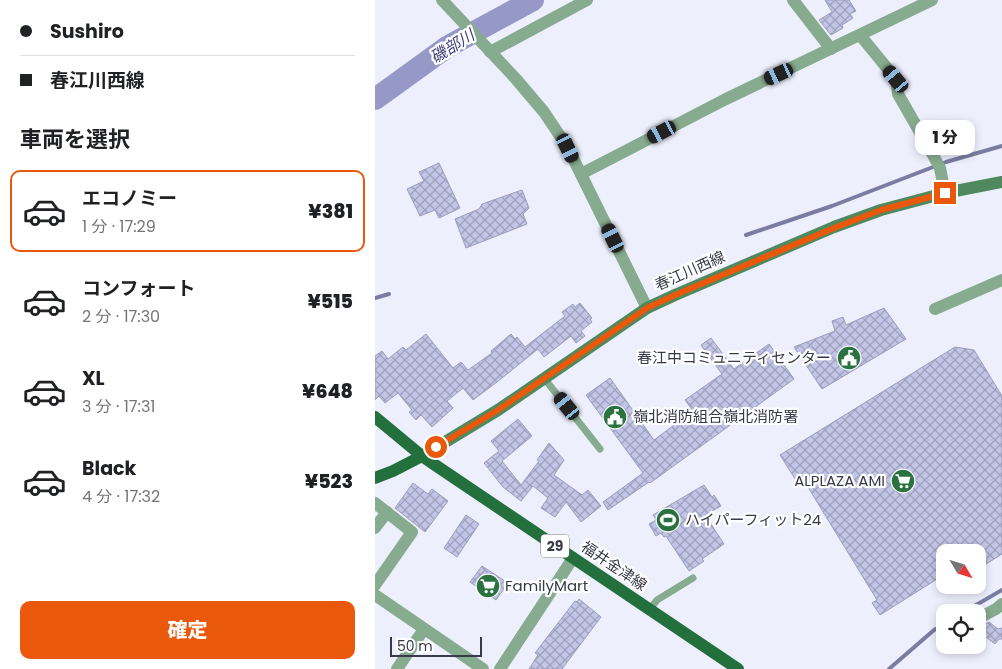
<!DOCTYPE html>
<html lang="ja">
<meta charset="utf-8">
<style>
body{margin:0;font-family:Poppins,"Noto Sans JP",sans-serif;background:#f2f2f2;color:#202124;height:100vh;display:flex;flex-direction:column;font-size:19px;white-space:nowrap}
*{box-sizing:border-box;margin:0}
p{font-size:16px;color:#757577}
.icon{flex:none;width:28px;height:28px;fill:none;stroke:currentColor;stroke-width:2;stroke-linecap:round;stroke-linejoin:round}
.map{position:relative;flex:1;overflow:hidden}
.panel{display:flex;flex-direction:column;background:#fff;width:375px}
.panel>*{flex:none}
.guide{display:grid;align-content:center;height:110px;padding:0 20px;background:#fff}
.needle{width:32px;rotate:128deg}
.fabs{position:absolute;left:561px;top:544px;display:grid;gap:10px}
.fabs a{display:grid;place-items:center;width:50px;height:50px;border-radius:10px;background:#fff;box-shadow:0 2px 8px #0003;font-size:25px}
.scale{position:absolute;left:15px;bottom:12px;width:92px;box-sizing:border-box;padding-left:5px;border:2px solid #393a48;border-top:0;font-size:14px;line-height:18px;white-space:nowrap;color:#393a48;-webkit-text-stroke:4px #fff;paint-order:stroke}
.end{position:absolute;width:22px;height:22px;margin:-11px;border:6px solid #ea580c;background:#fff;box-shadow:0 0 0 2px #fff}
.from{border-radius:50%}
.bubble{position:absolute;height:35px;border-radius:10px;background:#fff;box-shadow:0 2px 8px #0003;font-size:16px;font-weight:800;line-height:35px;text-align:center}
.car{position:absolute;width:15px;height:30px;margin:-15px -8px;border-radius:6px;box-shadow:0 0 4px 1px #0007;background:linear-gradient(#222 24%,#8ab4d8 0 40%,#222 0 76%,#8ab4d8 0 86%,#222 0)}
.guide b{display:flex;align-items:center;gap:18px;height:48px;font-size:19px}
.guide b+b{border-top:1px solid #e0e0e0}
.guide i{width:12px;height:12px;background:#202124}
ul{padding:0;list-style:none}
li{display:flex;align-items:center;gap:15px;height:82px;margin:0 10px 8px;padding:0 10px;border:2px solid transparent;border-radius:10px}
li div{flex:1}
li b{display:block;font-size:19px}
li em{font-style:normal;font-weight:800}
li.selected{border-color:#ea580c}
li>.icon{width:45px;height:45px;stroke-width:1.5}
h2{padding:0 20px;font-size:22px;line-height:60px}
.button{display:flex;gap:10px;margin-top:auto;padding:10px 20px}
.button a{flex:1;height:58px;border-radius:10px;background:#ea580c;color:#fff;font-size:20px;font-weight:800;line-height:58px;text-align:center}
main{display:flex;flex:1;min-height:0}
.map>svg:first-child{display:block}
</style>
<main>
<section class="panel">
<div class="guide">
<b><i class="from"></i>Sushiro</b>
<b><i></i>春江川西線</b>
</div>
<h2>車両を選択</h2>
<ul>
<li class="selected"><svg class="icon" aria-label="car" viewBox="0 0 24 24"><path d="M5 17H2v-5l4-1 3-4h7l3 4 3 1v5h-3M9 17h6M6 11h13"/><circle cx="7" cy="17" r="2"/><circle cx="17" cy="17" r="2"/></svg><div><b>エコノミー</b><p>1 分 · 17:29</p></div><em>¥381</em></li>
<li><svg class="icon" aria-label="car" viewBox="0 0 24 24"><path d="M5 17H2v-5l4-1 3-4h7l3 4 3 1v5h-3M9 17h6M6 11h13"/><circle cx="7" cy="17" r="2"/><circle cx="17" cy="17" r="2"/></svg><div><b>コンフォート</b><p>2 分 · 17:30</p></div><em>¥515</em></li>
<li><svg class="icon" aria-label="car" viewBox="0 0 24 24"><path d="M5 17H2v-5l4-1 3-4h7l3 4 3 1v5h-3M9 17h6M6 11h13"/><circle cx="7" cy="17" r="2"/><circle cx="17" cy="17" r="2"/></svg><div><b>XL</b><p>3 分 · 17:31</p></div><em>¥648</em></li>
<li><svg class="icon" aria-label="car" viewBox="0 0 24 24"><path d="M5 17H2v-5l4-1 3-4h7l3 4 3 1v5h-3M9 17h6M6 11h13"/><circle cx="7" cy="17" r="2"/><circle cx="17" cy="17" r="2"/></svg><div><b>Black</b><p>4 分 · 17:32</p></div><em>¥523</em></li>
</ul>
<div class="button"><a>確定</a></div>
</section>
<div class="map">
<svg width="627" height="669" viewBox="0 0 627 669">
<defs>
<pattern id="building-cross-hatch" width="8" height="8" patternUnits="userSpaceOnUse" patternTransform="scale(1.25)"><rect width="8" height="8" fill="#c2c5e6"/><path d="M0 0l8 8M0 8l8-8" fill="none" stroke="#9fa1bc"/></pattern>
</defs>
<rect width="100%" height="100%" fill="#eeeffd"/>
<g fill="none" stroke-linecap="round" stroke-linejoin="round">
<g stroke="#7a7ca2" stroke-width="4">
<polyline points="371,235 457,206 571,162 627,146"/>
<polyline points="0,298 14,294"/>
<polyline points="589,612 627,590"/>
<polyline points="514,669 559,630 570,624"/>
</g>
<polyline stroke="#9699c8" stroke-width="22" points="0,99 72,47 158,0"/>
</g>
<g fill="url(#building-cross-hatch)" stroke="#9b9dbd">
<polygon points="450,0 474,0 481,11 475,14 478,18 467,25 468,28 456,35 444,20 457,12"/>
<polygon points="64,163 85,208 64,218 60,210 45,216 32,189 49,181 44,172"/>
<polygon points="147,190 154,208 148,214 152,224 91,248 80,219 104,209 107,204"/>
<polygon points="205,303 217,318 215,319 217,322 206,331 210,336 201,343 196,336 169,357 163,349 122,382 98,400 88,388 72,401 78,408 57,427 46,415 41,420 34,412 37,410 23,393 10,403 4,396 0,400 0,356 7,351 13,359 28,347 31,350 51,334 78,368 86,362 93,370 117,353 116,351 136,334 140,339 142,337 150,347 190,316 187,312 198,304 200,307"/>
<polygon points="509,308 531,339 447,389 419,347 460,331 457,321 468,317 471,325"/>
<polygon points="336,338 359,369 394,344 419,379 275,483 274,482 233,510 228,502 268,473 211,395 235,378 279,440 318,411 310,400 347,374 326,345"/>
<polygon points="580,347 599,350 627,396 627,554 608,566 602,557 602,552 570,552 570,574 505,615 497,603 502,600 428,479 422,482 405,455"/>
<polygon points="143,419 157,436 127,461 146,485 164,461 162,460 174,443 189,460 179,475 207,495 213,490 226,506 206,522 191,502 180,517 166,508 173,498 158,486 146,501 128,487 109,463 124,451 116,441"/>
<polygon points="38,483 53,494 57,489 73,501 50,532 20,508"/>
<polygon points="329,485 337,497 339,495 346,506 330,515 349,544 327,559 329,561 314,571 291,536 289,537 286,533 281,536 274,524 281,520 278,515"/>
<polygon points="91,515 104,524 82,557 69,548"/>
<polygon points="107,566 133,583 121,600 95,582"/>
<polygon points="204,599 226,617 187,669 154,669 163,655 160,653 200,601 202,602"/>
<polygon points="614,622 623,629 627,628 627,639 624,639 620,644 603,631 607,626"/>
</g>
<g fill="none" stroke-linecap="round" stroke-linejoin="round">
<g stroke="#87ab8e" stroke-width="7">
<polyline points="169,378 225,449"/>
<polyline points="275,609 282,600 318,578"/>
</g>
<g stroke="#87ab8e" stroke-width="12">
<polyline points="418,0 456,49"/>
<polyline points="485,35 521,79 523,94 558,155 565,168 570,193"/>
<polyline points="115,52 212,0"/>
<polyline points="206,174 351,99 557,0"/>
<polyline points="560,309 627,280"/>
<polyline points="0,503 37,532 0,585"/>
<polyline points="0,528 12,512"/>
<polyline points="0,595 108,669"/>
<polyline points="602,619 621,609 627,604"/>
<polyline points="22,669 49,629"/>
</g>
<g stroke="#87ab8e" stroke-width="12">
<polyline points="67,0 141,79 169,112 193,148 272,308"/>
<polyline points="125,669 198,558"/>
</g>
<polyline stroke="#51895f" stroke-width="12" points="47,456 123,410 272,308 300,295 459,227 506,210 570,193 627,182"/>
<g stroke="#24703d" stroke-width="12">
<polyline points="0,417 47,456 66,469 363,669"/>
<polyline points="0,478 18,471 47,456"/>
</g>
</g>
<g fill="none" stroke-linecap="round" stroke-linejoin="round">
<polyline stroke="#ea580c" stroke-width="6" points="61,447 123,410 272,308 300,295 459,228 506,210 570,193"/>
</g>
<defs>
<g id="civic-disc" transform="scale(1.25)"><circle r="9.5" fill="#2a7340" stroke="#fff"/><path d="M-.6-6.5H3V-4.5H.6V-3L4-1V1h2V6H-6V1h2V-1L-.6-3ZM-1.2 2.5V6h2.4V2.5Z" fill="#fff"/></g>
<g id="supermarket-disc" transform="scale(1.25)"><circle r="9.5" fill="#2a7340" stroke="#fff"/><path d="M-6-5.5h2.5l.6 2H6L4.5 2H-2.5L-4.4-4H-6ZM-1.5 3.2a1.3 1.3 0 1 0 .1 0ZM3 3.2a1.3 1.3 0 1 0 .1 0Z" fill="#fff"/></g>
<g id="stadium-disc" transform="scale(1.25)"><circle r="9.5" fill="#2a7340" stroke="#fff"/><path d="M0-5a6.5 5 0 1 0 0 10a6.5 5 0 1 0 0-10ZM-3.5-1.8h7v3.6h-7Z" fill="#fff"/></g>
</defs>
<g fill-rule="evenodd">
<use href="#civic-disc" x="474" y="358"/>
<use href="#civic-disc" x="240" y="417"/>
<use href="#supermarket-disc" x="528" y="481"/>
<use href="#stadium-disc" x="293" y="520"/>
<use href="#supermarket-disc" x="113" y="586"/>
</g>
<g text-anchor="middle" stroke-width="4.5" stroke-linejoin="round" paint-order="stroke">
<rect fill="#fff" stroke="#74757f" stroke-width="1" x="166" y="534.5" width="28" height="23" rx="4"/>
<g font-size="14" font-weight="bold" fill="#393a48">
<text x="180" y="551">29</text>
</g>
<g font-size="15" fill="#393a48" stroke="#fff">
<text transform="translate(315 271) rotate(-24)" y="5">春江川西線</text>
<text transform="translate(239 566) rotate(34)" y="5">福井金津線</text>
</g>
<g font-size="15" fill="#393a48" stroke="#fff" text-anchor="start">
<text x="456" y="363" text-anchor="end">春江中コミュニティセンター</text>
<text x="258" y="422">嶺北消防組合嶺北消防署</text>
<text x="510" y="486" text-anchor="end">ALPLAZA AMI</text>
<text x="310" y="525">ハイパーフィット24</text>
<text x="130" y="591">FamilyMart</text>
</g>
<g font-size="16" font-style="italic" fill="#42417e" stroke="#fff">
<text transform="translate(77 46) rotate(-32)" y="6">磯部川</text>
</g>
</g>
</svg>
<div class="fabs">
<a><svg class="needle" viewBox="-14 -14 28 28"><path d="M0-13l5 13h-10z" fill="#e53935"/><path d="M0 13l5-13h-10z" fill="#757577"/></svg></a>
<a><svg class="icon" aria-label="locate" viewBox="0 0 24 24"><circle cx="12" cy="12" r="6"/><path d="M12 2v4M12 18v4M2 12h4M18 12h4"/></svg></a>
</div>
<div class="scale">50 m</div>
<i class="end from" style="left:61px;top:447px"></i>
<i class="end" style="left:570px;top:193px"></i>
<div class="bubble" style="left:540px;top:120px;width:60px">1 分</div>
<i class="car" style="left:404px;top:74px;rotate:245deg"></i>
<i class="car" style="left:521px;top:79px;rotate:320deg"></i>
<i class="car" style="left:287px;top:132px;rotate:243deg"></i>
<i class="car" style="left:193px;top:148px;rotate:154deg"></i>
<i class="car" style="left:238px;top:238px;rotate:334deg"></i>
<i class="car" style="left:192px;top:406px;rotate:321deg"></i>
</div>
</main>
